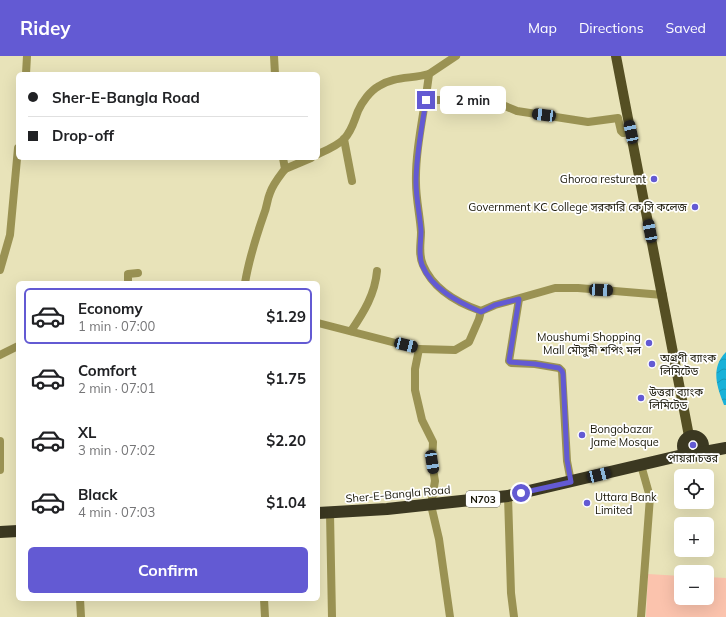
<!DOCTYPE html>
<meta charset="utf-8">
<style>
body{margin:0;font-family:Mulish,"Noto Sans Bengali",sans-serif;background:#f6f6f6;color:#202124;height:100vh;display:flex;flex-direction:column;font-size:15px;white-space:nowrap}
*{box-sizing:border-box;margin:0}
p{font-size:13px;color:#757577}
.icon{flex:none;width:22px;height:22px;fill:none;stroke:currentColor;stroke-width:2;stroke-linecap:round;stroke-linejoin:round}
.map{position:relative;flex:1;overflow:hidden}
.drawer{position:absolute;left:16px;top:225px;width:304px;height:320px;display:flex;flex-direction:column;background:#fff;border-radius:6px;box-shadow:0 4px 16px #0002}
.drawer>*{flex:none}
.top-card{position:absolute;left:16px;top:16px;width:304px;height:88px;border-radius:6px;box-shadow:0 4px 16px #0002;display:grid;align-content:center;height:88px;padding:0 12px;background:#fff}
.tools{position:absolute;left:674px;top:413px;display:grid;gap:8px}
.tools a{display:grid;place-items:center;width:40px;height:40px;border-radius:6px;background:#fff;box-shadow:0 4px 16px #0002;font-size:20px}
.end{position:absolute;width:18px;height:18px;margin:-9px;border:5px solid #635ad3;background:#fff;box-shadow:0 0 0 2px #fff}
.from{border-radius:50%}
.bubble{position:absolute;height:28px;border-radius:6px;background:#fff;box-shadow:0 4px 16px #0002;font-size:13px;font-weight:700;line-height:28px;text-align:center}
.car{position:absolute;width:12px;height:24px;margin:-12px -6px;border-radius:5px;box-shadow:0 0 3px 1px #0007;background:linear-gradient(#222 24%,#8ab4d8 0 40%,#222 0 76%,#8ab4d8 0 86%,#222 0)}
.top-card b{display:flex;align-items:center;gap:14px;height:38px;font-size:15px}
.top-card b+b{border-top:1px solid #e0e0e0}
.top-card i{width:10px;height:10px;background:#202124}
ul{padding:7px 0 0;list-style:none}
li{display:flex;align-items:center;gap:12px;height:56px;margin:0 8px 6px;padding:0 4px;border:2px solid transparent;border-radius:6px}
li div{flex:1}
li b{display:block;font-size:15px}
li em{font-style:normal;font-weight:700}
li.on{border-color:#635ad3}
li>.icon{width:36px;height:36px;stroke-width:1.5}
.button{display:flex;gap:8px;margin-top:auto;padding:8px 12px}
.button a{flex:1;height:46px;border-radius:6px;background:#635ad3;color:#fff;font-size:16px;font-weight:700;line-height:46px;text-align:center}
header{display:flex;align-items:center;gap:24px;box-sizing:border-box;height:56px;padding:0 20px;background:#635ad3;color:#fff}
header strong{font-size:19px}
nav{display:flex;gap:22px;margin-inline-start:auto;font-size:14px}
.map>svg:first-child{display:block}
</style>
<header>
<strong>Ridey</strong>
<nav><a>Map</a><a>Directions</a><a>Saved</a></nav>
</header>
<div class="map">
<svg width="726" height="561" viewBox="0 0 726 561">
<defs>
<pattern id="water-waves" width="16" height="10" patternUnits="userSpaceOnUse"><rect width="16" height="10" fill="#19b1d8"/><path d="M0 5q4-4 8 0t8 0" fill="none" stroke="#1697b8"/></pattern>
</defs>
<rect width="100%" height="100%" fill="#e8e3b9"/>
<polygon fill="#fbc3ad" points="648,518 681,520 681,542 707,542 707,521 726,522 726,561 646,561"/>
<path fill="url(#water-waves)" d="M 726,296 L 726,349 L 724,349 C 717,331 710,312 726,296 Z"/>
<g fill="none" stroke-linecap="round" stroke-linejoin="round">
<g stroke="#9a9253" stroke-width="8">
<polyline points="274,0 275,18"/>
<path d="M 456,0 L 429,18 C 425,53 415,93 416,127 C 416,143 420,160 421,176 C 421,187 418,198 423,209 C 433,233 458,247 481,255"/>
<polyline points="26,18 27,0"/>
<polyline points="426,44 487,44 505,50 517,55 588,66 618,62 621,75 623,77 631,76"/>
<polyline points="344,83 352,125"/>
<path d="M 318,98 C 327,94 337,90 344,83 C 352,75 354,65 358,55 C 362,46 370,35 379,30 C 394,20 412,23 429,18"/>
<polyline points="285,113 311,102"/>
<polyline points="0,214 10,179 18,92"/>
<polyline points="128,227 128,218 138,217"/>
<path d="M 245,227 C 249,203 256,181 264,158 C 267,151 267,144 270,137 C 273,128 279,121 285,113 L 283,102"/>
<polyline points="519,243 509,305 511,307 535,308 559,312 562,315 567,405 571,426"/>
<polyline points="318,267 419,293 455,294 469,286 479,263 481,255 495,249 555,232 578,232 663,239"/>
<path d="M 351,275 C 364,256 375,238 377,215"/>
<polyline points="419,293 415,313 415,334 422,364 433,386 432,406 435,425 431,449 439,483 450,561"/>
<polyline points="0,299 18,290"/>
<polyline points="0,385 0,414"/>
<polyline points="508,440 511,537 514,561"/>
<polyline points="330,457 332,561"/>
<polyline points="80,543 81,561"/>
<polyline points="264,543 265,561"/>
<polyline points="641,561 650,441 641,409"/>
</g>
<polyline stroke="#554f23" stroke-width="10" points="616,0 689,380"/>
<g stroke="#3b3821" stroke-width="12">
<circle cx="693" cy="390" r="10"/>
<polyline points="699,397 726,392"/>
<polyline points="318,457 387,453 508,440 687,398"/>
<polyline points="0,476 18,475"/>
</g>
</g>
<g fill="none" stroke-linecap="round" stroke-linejoin="round">
<path stroke="#635ad3" stroke-width="5" d="M 426,44 C 422,71 416,99 416,126 C 416,143 420,159 421,175 C 421,187 418,197 422,209 C 432,233 458,246 481,256 L 495,249 L 519,243 L 509,305 L 510,306 L 535,308 L 559,312 L 562,315 L 563,318 L 567,404 L 571,426 L 521,437"/>
</g>
<g fill="#635ad3" stroke="#fff" stroke-width="1.5">
<circle cx="654" cy="123" r="4"/>
<circle cx="695" cy="151" r="4"/>
<circle cx="649" cy="287" r="4"/>
<circle cx="652" cy="308" r="4"/>
<circle cx="641" cy="342" r="4"/>
<circle cx="582" cy="379" r="4"/>
<circle cx="693" cy="389" r="4"/>
<circle cx="587" cy="447" r="4"/>
</g>
<g text-anchor="middle" stroke-width="3.5" stroke-linejoin="round" paint-order="stroke">
<rect fill="#fff" stroke="#5d5b51" stroke-width="1" x="466" y="435" width="34" height="16" rx="3"/>
<g font-size="10" font-weight="bold" fill="#171506">
<text x="483" y="447">N703</text>
</g>
<g font-size="11" fill="#171506" stroke="#fff" text-anchor="start">
<text x="646" y="127" text-anchor="end">Ghoroa resturent</text>
<text x="687" y="155" text-anchor="end">Government KC College সরকারি কে সি কলেজ</text>
<text x="641" y="285" text-anchor="end">Moushumi Shopping<tspan x="641" dy="13">Mall মৌসুমী শপিং মল</tspan></text>
<text x="660" y="306">অগ্রণী ব্যাংক<tspan x="660" dy="13">লিমিটেড</tspan></text>
<text x="649" y="340">উত্তরা ব্যাংক<tspan x="649" dy="13">লিমিটেড</tspan></text>
<text x="590" y="377">Bongobazar<tspan x="590" dy="13">Jame Mosque</tspan></text>
<text x="693" y="406" text-anchor="middle">পায়রা চত্তর</text>
<text x="595" y="445">Uttara Bank<tspan x="595" dy="13">Limited</tspan></text>
</g>
<g font-size="11" fill="#171506" stroke="#fff">
<text transform="translate(398 438) rotate(-5)" y="4">Sher-E-Bangla Road</text>
</g>
</g>
</svg>
<div class="tools">
<a><svg class="icon" aria-label="locate" viewBox="0 0 24 24"><circle cx="12" cy="12" r="6"/><path d="M12 2v4M12 18v4M2 12h4M18 12h4"/></svg></a>
<a>+</a>
<a>−</a>
</div>
<i class="end from" style="left:521px;top:437px"></i>
<i class="end" style="left:426px;top:44px"></i>
<div class="bubble" style="left:440px;top:30px;width:66px">2 min</div>
<i class="car" style="left:544px;top:59px;rotate:277deg"></i>
<i class="car" style="left:631px;top:76px;rotate:348deg"></i>
<i class="car" style="left:650px;top:175px;rotate:349deg"></i>
<i class="car" style="left:601px;top:234px;rotate:93deg"></i>
<i class="car" style="left:406px;top:289px;rotate:104deg"></i>
<i class="car" style="left:432px;top:406px;rotate:171deg"></i>
<i class="car" style="left:599px;top:419px;rotate:76deg"></i>
<div class="top-card">
<b><i class="from"></i>Sher-E-Bangla Road</b>
<b><i></i>Drop-off</b>
</div>
<section class="drawer">
<ul>
<li class="on"><svg class="icon" aria-label="car" viewBox="0 0 24 24"><path d="M5 17H2v-5l4-1 3-4h7l3 4 3 1v5h-3M9 17h6M6 11h13"/><circle cx="7" cy="17" r="2"/><circle cx="17" cy="17" r="2"/></svg><div><b>Economy</b><p>1 min · 07:00</p></div><em>$1.29</em></li>
<li><svg class="icon" aria-label="car" viewBox="0 0 24 24"><path d="M5 17H2v-5l4-1 3-4h7l3 4 3 1v5h-3M9 17h6M6 11h13"/><circle cx="7" cy="17" r="2"/><circle cx="17" cy="17" r="2"/></svg><div><b>Comfort</b><p>2 min · 07:01</p></div><em>$1.75</em></li>
<li><svg class="icon" aria-label="car" viewBox="0 0 24 24"><path d="M5 17H2v-5l4-1 3-4h7l3 4 3 1v5h-3M9 17h6M6 11h13"/><circle cx="7" cy="17" r="2"/><circle cx="17" cy="17" r="2"/></svg><div><b>XL</b><p>3 min · 07:02</p></div><em>$2.20</em></li>
<li><svg class="icon" aria-label="car" viewBox="0 0 24 24"><path d="M5 17H2v-5l4-1 3-4h7l3 4 3 1v5h-3M9 17h6M6 11h13"/><circle cx="7" cy="17" r="2"/><circle cx="17" cy="17" r="2"/></svg><div><b>Black</b><p>4 min · 07:03</p></div><em>$1.04</em></li>
</ul>
<div class="button"><a>Confirm</a></div>
</section>
</div>
